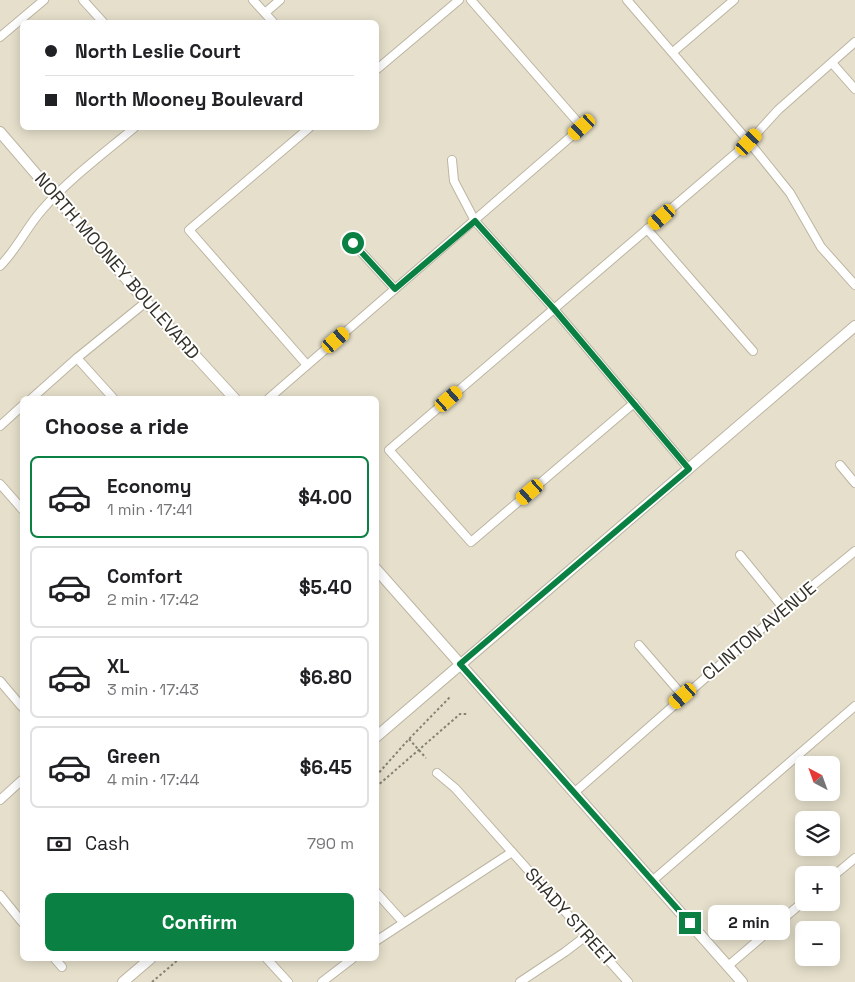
<!DOCTYPE html>
<meta charset="utf-8">
<style>
body{margin:0;font-family:"Space Grotesk",sans-serif;background:#f6f6f6;color:#202124;height:100vh;display:flex;flex-direction:column;font-size:19px;white-space:nowrap}
*{box-sizing:border-box;margin:0}
p{font-size:16px;color:#757577}
.icon{flex:none;width:28px;height:28px;fill:none;stroke:currentColor;stroke-width:2;stroke-linecap:round;stroke-linejoin:round}
.map{position:relative;flex:1;overflow:hidden}
.sheet{position:absolute;left:20px;top:396px;width:359px;height:565px;display:flex;flex-direction:column;background:#fff;border-radius:8px;box-shadow:0 2px 12px #0003}
.sheet>*{flex:none}
.banner{position:absolute;left:20px;top:20px;width:359px;height:110px;border-radius:8px;box-shadow:0 2px 12px #0003;display:grid;align-content:center;height:110px;padding:0 25px;background:#fff}
.needle{width:32px;rotate:319deg}
.tools{position:absolute;left:795px;top:756px;display:grid;gap:10px}
.tools a{display:grid;place-items:center;width:45px;height:45px;border-radius:8px;background:#fff;box-shadow:0 2px 12px #0003;font-size:25px}
.end{position:absolute;width:22px;height:22px;margin:-11px;border:6px solid #0b8043;background:#fff;box-shadow:0 0 0 2px #fff}
.from{border-radius:50%}
.bubble{position:absolute;height:35px;border-radius:8px;background:#fff;box-shadow:0 2px 12px #0003;font-size:16px;font-weight:700;line-height:35px;text-align:center}
.car{position:absolute;width:15px;height:30px;margin:-15px -8px;border-radius:6px;box-shadow:0 0 4px 1px #0007;background:linear-gradient(#f5c518 24%,#345 0 40%,#f5c518 0 76%,#345 0 86%,#f5c518 0)}
.banner b{display:flex;align-items:center;gap:18px;height:48px;font-size:19px}
.banner b+b{border-top:1px solid #e0e0e0}
.banner i{width:12px;height:12px;background:#202124}
ul{padding:0;list-style:none}
li{display:flex;align-items:center;gap:15px;height:82px;margin:0 10px 8px;padding:0 15px;border:2px solid #e0e0e0;border-radius:8px}
li div{flex:1}
li b{display:block;font-size:19px}
li em{font-style:normal;font-weight:700}
li.active{border-color:#0b8043}
li>.icon{width:45px;height:45px;stroke-width:1.5}
h2{padding:0 25px;font-size:22px;line-height:60px}
.pay{display:flex;align-items:center;gap:12px;height:55px;padding:0 25px;font-size:19px}
.pay p{margin-inline-start:auto}
.action{display:flex;gap:10px;margin-top:auto;padding:10px 25px}
.action a{flex:1;height:58px;border-radius:8px;background:#0b8043;color:#fff;font-size:20px;font-weight:700;line-height:58px;text-align:center}
.map>svg:first-child{display:block}
</style>
<div class="map">
<svg width="855" height="982" viewBox="0 0 855 982">
<rect width="100%" height="100%" fill="#e5dfcb"/>
<g fill="none" stroke-linecap="round" stroke-linejoin="round">
<g stroke="#bcb5a2" stroke-width="10">
<g id="minor">
<polyline points="83,0 103,22"/>
<polyline points="253,0 273,22"/>
<polyline points="627,0 749,142 790,193 821,247 855,285"/>
<polyline points="265,13 280,0"/>
<polyline points="0,37 44,0"/>
<polyline points="673,52 734,0"/>
<polyline points="832,63 855,89"/>
<polyline points="376,70 459,0"/>
<polyline points="452,160 454,181 475,221 554,309 689,469"/>
<polyline points="647,229 753,351"/>
<polyline points="353,243 395,289"/>
<path d="M 0,266 C 17,249 26,228 42,210 C 69,179 103,154 134,128"/>
<polyline points="77,358 114,399"/>
<polyline points="307,365 189,230 309,128"/>
<polyline points="31,399 77,358 146,302"/>
<polyline points="268,399 582,127 471,0"/>
<polyline points="634,403 471,542 389,450 749,142 778,110 855,42"/>
<polyline points="0,426 22,406"/>
<polyline points="840,465 855,483"/>
<polyline points="0,484 22,509"/>
<polyline points="740,555 784,609"/>
<polyline points="639,645 683,696"/>
<polyline points="0,681 22,707"/>
<polyline points="437,773 455,788 628,982"/>
<polyline points="575,792 784,609 855,551"/>
<polyline points="0,800 22,780"/>
<polyline points="831,878 855,858"/>
<polyline points="652,881 855,706"/>
<polyline points="376,892 403,922"/>
<polyline points="0,895 22,922"/>
<polyline points="376,941 512,852"/>
<polyline points="55,959 62,967"/>
<polyline points="267,959 288,982"/>
<polyline points="728,966 804,901"/>
<polyline points="322,982 352,959"/>
<polyline points="520,982 565,952 586,936"/>
</g>
</g>
<g stroke="#bcb5a2" stroke-width="12">
<g id="tertiary">
<polyline points="0,132 146,302 235,399"/>
<polyline points="376,569 742,982"/>
<polyline points="376,737 855,326"/>
<polyline points="123,982 150,959"/>
</g>
</g>
<g stroke="#858173" stroke-width="2" stroke-dasharray="2.5 2.5" stroke-linecap="butt">
<polyline points="409,739 426,758"/>
<polyline points="376,776 409,739 451,696"/>
<polyline points="376,787 460,714 468,714"/>
<polyline points="152,982 179,959"/>
</g>
<use href="#minor" stroke="#fff" stroke-width="8"/>
<use href="#tertiary" stroke="#fff" stroke-width="10"/>
</g>
<g fill="none" stroke-linecap="round" stroke-linejoin="round">
<polyline stroke="#0b8043" stroke-width="6" points="353,243 395,289 475,221 554,309 689,469 460,664 690,923"/>
</g>
<g text-anchor="middle" stroke-width="4" stroke-linejoin="round" paint-order="stroke">
<g font-size="18" fill="#333028" stroke="#fff">
<text transform="translate(117 266) rotate(49)" y="6">NORTH MOONEY BOULEVARD</text>
<text transform="translate(759 631) rotate(-40)" y="6">CLINTON AVENUE</text>
<text transform="translate(570 917) rotate(48)" y="6">SHADY STREET</text>
</g>
</g>
</svg>
<div class="tools">
<a><svg class="needle" viewBox="-14 -14 28 28"><path d="M0-13l5 13h-10z" fill="#e53935"/><path d="M0 13l5-13h-10z" fill="#757577"/></svg></a>
<a><svg class="icon" aria-label="layers" viewBox="0 0 24 24"><path d="M12 4l9 5-9 5-9-5zM3 14l9 5 9-5"/></svg></a>
<a>+</a>
<a>−</a>
</div>
<i class="end from" style="left:353px;top:243px"></i>
<i class="end" style="left:690px;top:923px"></i>
<div class="bubble" style="left:708px;top:905px;width:82px">2 min</div>
<i class="car" style="left:582px;top:127px;rotate:228deg"></i>
<i class="car" style="left:749px;top:142px;rotate:43deg"></i>
<i class="car" style="left:662px;top:217px;rotate:229deg"></i>
<i class="car" style="left:336px;top:340px;rotate:49deg"></i>
<i class="car" style="left:449px;top:399px;rotate:49deg"></i>
<i class="car" style="left:530px;top:492px;rotate:229deg"></i>
<i class="car" style="left:683px;top:696px;rotate:229deg"></i>
<div class="banner">
<b><i class="from"></i>North Leslie Court</b>
<b><i></i>North Mooney Boulevard</b>
</div>
<section class="sheet">
<h2>Choose a ride</h2>
<ul>
<li class="active"><svg class="icon" aria-label="car" viewBox="0 0 24 24"><path d="M5 17H2v-5l4-1 3-4h7l3 4 3 1v5h-3M9 17h6M6 11h13"/><circle cx="7" cy="17" r="2"/><circle cx="17" cy="17" r="2"/></svg><div><b>Economy</b><p>1 min · 17:41</p></div><em>$4.00</em></li>
<li><svg class="icon" aria-label="car" viewBox="0 0 24 24"><path d="M5 17H2v-5l4-1 3-4h7l3 4 3 1v5h-3M9 17h6M6 11h13"/><circle cx="7" cy="17" r="2"/><circle cx="17" cy="17" r="2"/></svg><div><b>Comfort</b><p>2 min · 17:42</p></div><em>$5.40</em></li>
<li><svg class="icon" aria-label="car" viewBox="0 0 24 24"><path d="M5 17H2v-5l4-1 3-4h7l3 4 3 1v5h-3M9 17h6M6 11h13"/><circle cx="7" cy="17" r="2"/><circle cx="17" cy="17" r="2"/></svg><div><b>XL</b><p>3 min · 17:43</p></div><em>$6.80</em></li>
<li><svg class="icon" aria-label="car" viewBox="0 0 24 24"><path d="M5 17H2v-5l4-1 3-4h7l3 4 3 1v5h-3M9 17h6M6 11h13"/><circle cx="7" cy="17" r="2"/><circle cx="17" cy="17" r="2"/></svg><div><b>Green</b><p>4 min · 17:44</p></div><em>$6.45</em></li>
</ul>
<div class="pay"><svg class="icon" aria-label="cash" viewBox="0 0 24 24"><path d="M3 7h18v10H3z"/><circle cx="12" cy="12" r="2"/></svg>Cash<p>790 m</p></div>
<div class="action"><a>Confirm</a></div>
</section>
</div>
